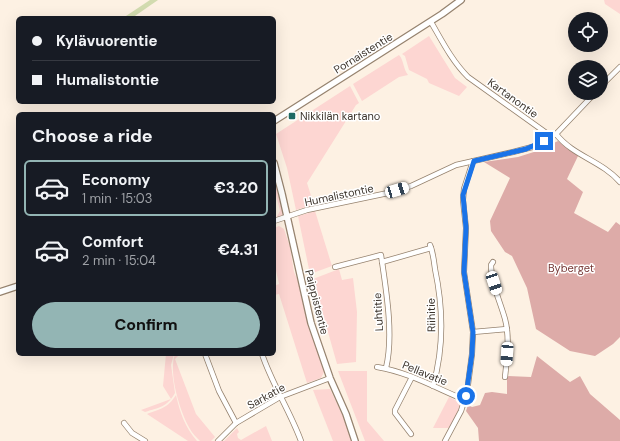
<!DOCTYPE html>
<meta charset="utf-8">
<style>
body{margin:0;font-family:"DM Sans",sans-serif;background:#242831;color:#f1f3f6;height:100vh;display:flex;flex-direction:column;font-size:15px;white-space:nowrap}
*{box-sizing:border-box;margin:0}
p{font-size:13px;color:#9ea1a6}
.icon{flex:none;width:22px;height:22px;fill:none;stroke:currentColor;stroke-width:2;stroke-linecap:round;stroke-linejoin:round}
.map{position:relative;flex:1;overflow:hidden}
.panel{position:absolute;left:16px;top:112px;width:260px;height:244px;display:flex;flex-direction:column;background:#171b24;border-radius:6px;box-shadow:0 4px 16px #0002}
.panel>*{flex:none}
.top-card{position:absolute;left:16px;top:16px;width:260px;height:88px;border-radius:6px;box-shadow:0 4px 16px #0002;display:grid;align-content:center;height:88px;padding:0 16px;background:#171b24}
.tools{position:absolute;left:568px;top:12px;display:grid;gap:8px}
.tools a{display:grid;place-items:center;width:40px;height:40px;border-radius:50%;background:#171b24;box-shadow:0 4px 16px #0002;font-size:20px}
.end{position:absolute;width:18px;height:18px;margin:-9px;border:5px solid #1a73e8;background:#fff;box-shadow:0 0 0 2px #fff}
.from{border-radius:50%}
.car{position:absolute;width:12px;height:24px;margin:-12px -6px;border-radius:5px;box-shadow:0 0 3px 1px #0007;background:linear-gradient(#fff 24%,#345 0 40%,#fff 0 76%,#345 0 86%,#fff 0)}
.top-card b{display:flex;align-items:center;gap:14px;height:38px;font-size:15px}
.top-card b+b{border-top:1px solid #363941}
.top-card i{width:10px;height:10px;background:#f1f3f6}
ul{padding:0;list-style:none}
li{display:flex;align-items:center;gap:12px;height:56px;margin:0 8px 6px;padding:0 8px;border:2px solid transparent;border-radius:6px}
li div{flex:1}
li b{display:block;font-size:15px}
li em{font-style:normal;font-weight:800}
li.selected{border-color:#93b5b4}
li>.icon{width:36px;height:36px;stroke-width:1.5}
h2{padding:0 16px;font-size:18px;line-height:48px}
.action{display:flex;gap:8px;margin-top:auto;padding:8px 16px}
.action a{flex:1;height:46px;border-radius:24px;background:#93b5b4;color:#111;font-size:16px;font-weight:800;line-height:46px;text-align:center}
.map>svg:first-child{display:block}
</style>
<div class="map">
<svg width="620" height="441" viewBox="0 0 620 441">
<rect width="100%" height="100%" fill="#fdf1e3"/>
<g fill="#fdd6d2">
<polygon points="604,0 620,0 620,14 605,4"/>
<polygon points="429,36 455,78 467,87 459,96 429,83 427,79 409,70 405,56 402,54"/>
<path d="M 399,55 C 404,60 403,69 408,75 L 399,77 L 362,101 L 353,84 Z"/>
<polygon points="350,86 359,103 356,105 307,183 314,205 296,210 287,168 276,134"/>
<polygon points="274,175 283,214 281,217 276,218 280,211 274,187"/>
<polygon points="315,211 332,266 310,274 298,216"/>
<polygon points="279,226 284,229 290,247 294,272 300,285 324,372 321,378 307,383 279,294 274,295 274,286 279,284 274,262 274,228"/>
<polygon points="339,269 342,280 353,278 357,312 356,362 337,364 313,279"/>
<path d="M 166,354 L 174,354 L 171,365 L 175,393 C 166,408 160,407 145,412 L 141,410 L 171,399 L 163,386 Z"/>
<path d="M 175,354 L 180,354 L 175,359 L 196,414 L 215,437 L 211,441 L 200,441 C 196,437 192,433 190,429 C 180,412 168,373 175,354 Z"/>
<polygon points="338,371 367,371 367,421 384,441 365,441"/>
<polygon points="330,389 343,416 352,441 333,441 313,390"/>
<path d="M 176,395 C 180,413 185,427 197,441 L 188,441 L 147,414 C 160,409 168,408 176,395 Z"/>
<polygon points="449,397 461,403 459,410 449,428 433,428"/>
<polygon points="266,426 272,441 224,441 237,428 239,432 237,434 238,438 241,440"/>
</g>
<g fill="#ddaba8">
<polygon points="558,141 578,156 567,179 583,192 574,213 608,232 616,222 620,225 620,337 613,344 595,356 570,351 536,329 527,288 512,256 505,252 491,231 490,221 510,178 484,162 518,157 537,151"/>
<polygon points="537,356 570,382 580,376 590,394 620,420 620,441 479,441 478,428 466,411 468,405 472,407 480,405 485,393 492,392 507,394 507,376 531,377"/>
</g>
<polygon fill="#d2dbaf" points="150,0 158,0 132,18 123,18"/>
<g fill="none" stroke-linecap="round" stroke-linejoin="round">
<g stroke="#96836f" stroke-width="6">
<g id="minor">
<path d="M 431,22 C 442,41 452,61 468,77 L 552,137"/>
<polyline points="601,86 620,67"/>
<path d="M 556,134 C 573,156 602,161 620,182"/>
<polyline points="274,221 307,210 388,193 411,186 456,165 513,152 536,146 556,134 595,93"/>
<path d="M 430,245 C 433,252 434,261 435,269 C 443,307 444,348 433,386"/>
<polyline points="382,262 431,248"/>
<path d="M 493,262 L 491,265 C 491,283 500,301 505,319 C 510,338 507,358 505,377"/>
<path d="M 335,267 L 381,255 C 386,289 394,335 386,368"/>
<polyline points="473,332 507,329"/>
<polyline points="205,354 219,391 236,423"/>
<path d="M 262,354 C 272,384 290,411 301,441"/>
<path d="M 377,367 C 408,372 436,388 465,400"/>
<polyline points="124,423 132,433 145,441"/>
<polyline points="411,434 395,413 395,410 412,377"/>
<polyline points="218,441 236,423 280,397 330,378"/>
<polyline points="445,441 461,411 467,392 472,354 473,332 464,272 466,228 463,200 464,189 473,161"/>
</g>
</g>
<g stroke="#96836f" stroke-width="8">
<g id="tertiary">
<polyline points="274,121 442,14 461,0"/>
<polyline points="274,163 282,194 311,323 330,378 346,414 355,441"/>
<polyline points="0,292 18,286"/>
</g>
</g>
<use href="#minor" stroke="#fff" stroke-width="4.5"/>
<use href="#tertiary" stroke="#fff" stroke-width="5.5"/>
</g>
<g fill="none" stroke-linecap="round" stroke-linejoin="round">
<polyline stroke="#1a73e8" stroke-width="5" points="466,396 472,354 473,332 464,272 466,228 463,195 474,161 526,149 544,141"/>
</g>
<rect fill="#206a63" stroke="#fff" stroke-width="1.5" x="288" y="112" width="8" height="8" rx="2"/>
<g text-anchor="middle" stroke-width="3" stroke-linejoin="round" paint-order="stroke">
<g font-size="11" fill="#3c342c" stroke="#fff">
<text transform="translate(363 53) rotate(-32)" y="4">Pornaistentie</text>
<text transform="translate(513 98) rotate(36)" y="4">Kartanontie</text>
<text transform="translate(339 195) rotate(-12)" y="4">Humalistontie</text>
<text transform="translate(317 302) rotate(76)" y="4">Paippistentie</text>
<text transform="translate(378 312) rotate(-93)" y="4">Luhtitie</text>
<text transform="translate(431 315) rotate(-91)" y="4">Riihitie</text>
<text transform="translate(425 373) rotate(22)" y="4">Pellavatie</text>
<text transform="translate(266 396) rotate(-29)" y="4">Sarkatie</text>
</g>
<g font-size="11" fill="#3c342c" stroke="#fff" text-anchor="start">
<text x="300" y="120">Nikkilän kartano</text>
</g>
<g font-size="11" fill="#773836" stroke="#fff">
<text x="571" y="272">Byberget</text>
</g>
</g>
</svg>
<div class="tools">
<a><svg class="icon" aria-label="locate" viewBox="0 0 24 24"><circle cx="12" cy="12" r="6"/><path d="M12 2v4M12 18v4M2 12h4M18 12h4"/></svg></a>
<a><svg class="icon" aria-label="layers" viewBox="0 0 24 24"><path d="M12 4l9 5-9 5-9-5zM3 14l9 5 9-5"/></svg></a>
</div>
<i class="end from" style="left:466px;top:396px"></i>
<i class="end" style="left:544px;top:141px"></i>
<i class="car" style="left:397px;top:190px;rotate:73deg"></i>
<i class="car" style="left:494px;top:283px;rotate:162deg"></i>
<i class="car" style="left:507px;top:354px;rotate:184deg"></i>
<div class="top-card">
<b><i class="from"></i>Kylävuorentie</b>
<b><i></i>Humalistontie</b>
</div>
<section class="panel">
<h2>Choose a ride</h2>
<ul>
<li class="selected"><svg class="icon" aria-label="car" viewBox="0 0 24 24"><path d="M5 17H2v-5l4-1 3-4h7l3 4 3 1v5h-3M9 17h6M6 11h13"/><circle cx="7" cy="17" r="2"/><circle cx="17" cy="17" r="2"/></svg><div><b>Economy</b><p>1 min · 15:03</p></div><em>€3.20</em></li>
<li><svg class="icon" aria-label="car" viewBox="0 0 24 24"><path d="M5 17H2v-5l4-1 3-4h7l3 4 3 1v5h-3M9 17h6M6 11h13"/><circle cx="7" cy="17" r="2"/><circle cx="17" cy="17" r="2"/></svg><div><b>Comfort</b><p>2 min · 15:04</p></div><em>€4.31</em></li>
</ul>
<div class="action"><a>Confirm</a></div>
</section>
</div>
